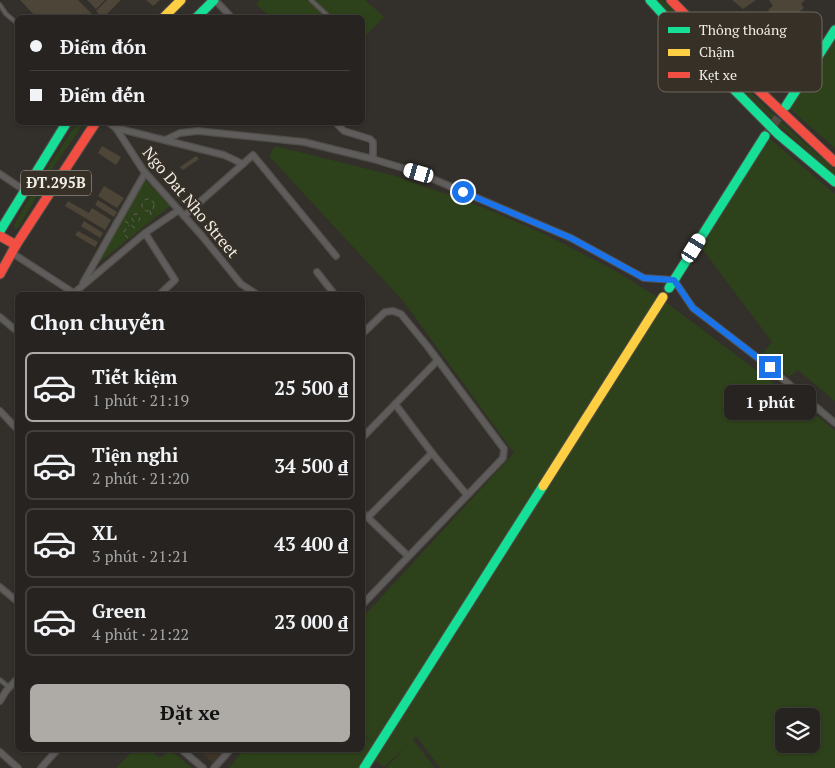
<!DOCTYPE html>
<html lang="vi">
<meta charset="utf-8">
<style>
body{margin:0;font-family:"PT Serif",serif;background:#2e2b29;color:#f1f3f6;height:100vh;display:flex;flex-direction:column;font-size:19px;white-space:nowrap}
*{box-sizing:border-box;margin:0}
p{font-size:16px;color:#a4a4a5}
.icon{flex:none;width:28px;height:28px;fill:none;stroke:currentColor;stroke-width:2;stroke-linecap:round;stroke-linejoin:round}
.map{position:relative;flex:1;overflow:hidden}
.panel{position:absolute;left:15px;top:292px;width:350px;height:460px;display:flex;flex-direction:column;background:#262320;border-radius:8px;box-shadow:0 1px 4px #0004,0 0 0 1px #42403e}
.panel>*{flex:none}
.banner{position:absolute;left:15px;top:15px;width:350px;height:110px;border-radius:8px;box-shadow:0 1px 4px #0004,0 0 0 1px #42403e;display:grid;align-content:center;height:110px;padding:0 15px;background:#262320}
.controls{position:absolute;left:775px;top:708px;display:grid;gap:10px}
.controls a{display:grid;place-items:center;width:45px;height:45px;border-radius:8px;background:#262320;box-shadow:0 1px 4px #0004,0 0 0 1px #42403e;font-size:25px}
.end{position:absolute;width:22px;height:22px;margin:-11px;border:6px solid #1a73e8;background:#fff;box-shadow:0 0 0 2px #fff}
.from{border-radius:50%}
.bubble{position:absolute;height:35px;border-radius:8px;background:#262320;box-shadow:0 1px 4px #0004,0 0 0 1px #42403e;font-size:16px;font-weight:800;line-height:35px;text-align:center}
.car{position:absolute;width:15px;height:30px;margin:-15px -8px;border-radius:6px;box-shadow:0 0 4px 1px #0007;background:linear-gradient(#fff 24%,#345 0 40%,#fff 0 76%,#345 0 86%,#fff 0)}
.banner b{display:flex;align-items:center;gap:18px;height:48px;font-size:19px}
.banner b+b{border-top:1px solid #42403e}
.banner i{width:12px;height:12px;background:#f1f3f6}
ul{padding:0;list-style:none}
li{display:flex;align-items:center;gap:15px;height:70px;margin:0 10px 8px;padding:0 5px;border:2px solid #42403e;border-radius:8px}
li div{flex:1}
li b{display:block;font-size:19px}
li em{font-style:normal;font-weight:800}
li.active{border-color:#aeaaa5}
li>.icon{width:45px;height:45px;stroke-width:1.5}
h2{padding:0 15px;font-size:22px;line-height:60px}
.cta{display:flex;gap:10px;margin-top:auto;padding:10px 15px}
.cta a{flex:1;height:58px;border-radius:8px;background:#aeaaa5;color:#111;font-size:20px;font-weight:800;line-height:58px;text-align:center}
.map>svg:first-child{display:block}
</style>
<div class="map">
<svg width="835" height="768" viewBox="0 0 835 768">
<rect width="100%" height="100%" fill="#332f2a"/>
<polygon fill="#3e3427" points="198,750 225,750 213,763"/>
<g fill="#2d421a" fill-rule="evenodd">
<polygon points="259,0 365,0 384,17 363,38 362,18 270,17 256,4"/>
<path d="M 657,0 L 663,0 C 716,60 773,118 835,169 L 835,175 C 771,121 714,62 657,0 Z"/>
<polygon points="835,37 835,148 789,108"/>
<polygon points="78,122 84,123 55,165 18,228 15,229 14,225 45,171"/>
<polygon points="769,138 835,194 835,401 798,370 789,377 762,354 772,342 700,246"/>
<path d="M 275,146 L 392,175 L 485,208 L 544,234 L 614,270 L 667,303 L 835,430 L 835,768 L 440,768 L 416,736 L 413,740 L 435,768 L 386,768 L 409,744 L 384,767 L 373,760 L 362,768 L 229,768 L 244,750 L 362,750 L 363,735 L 376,746 L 363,733 L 363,617 L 514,453 L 404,302 L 269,156 ZM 784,716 L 811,716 L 811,744 L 784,744 Z"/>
<polygon points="145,180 170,206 92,268 143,181"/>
<polygon points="134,750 149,750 160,758 170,750 192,768 116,768"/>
</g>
<g fill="#4c4538">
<polygon points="20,0 78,0 96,18 37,18"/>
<polygon points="87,0 105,0 96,9"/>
<polygon points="107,0 121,0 103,18 96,11"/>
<polygon points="146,0 160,0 153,6"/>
<polygon points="732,0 756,0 743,9"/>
<polygon points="769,0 805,0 801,4 804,8 782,26 768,10 773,6"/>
<polygon points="102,146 121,157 116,165 98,153"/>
<polygon points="196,156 199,159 183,170 180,167"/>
<polygon points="104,186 124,198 117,208 98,196"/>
<polygon points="98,200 117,212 114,217 95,205"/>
<polygon points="68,201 89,213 92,208 111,220 105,230 65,206"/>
<polygon points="84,221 103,233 100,238 81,226"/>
<polygon points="78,231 98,242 95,247 75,235"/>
</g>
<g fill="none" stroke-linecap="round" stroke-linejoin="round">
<polyline stroke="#504c46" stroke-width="9" stroke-dasharray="9 4.5" stroke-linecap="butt" points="765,136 785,108"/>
<g stroke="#514d49" stroke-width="5.5">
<g id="lane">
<polyline points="311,0 327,15"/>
<polyline points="0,5 6,14 18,24"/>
<polyline points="0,680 9,687"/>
</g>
</g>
<g stroke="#514d49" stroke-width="8">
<g id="street">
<polyline points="215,0 232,18"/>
<polyline points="108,122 116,128 143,170 202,236 241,284 258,295"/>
<polyline points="116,128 224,155 243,164"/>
<polyline points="165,140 180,133 198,131 304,142 373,159 373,142 370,139 344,131 335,122"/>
<polyline points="373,159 419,173 571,238 644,278 674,280 693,308 758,358 835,423"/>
<polyline points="0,174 24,190"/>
<polyline points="184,216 253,155 336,256"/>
<polyline points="145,233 179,210"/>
<polyline points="12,253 77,295"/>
<polyline points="317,272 335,295"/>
<polyline points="83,283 145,173"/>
<polyline points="74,293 145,233 175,280 159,295"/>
<polyline points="0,317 18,332"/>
<polyline points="362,334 385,312 393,311 401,314 428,347 504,449 503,458 362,605"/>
<polyline points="395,404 432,453 467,495"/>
<polyline points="0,411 18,430"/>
<polyline points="362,438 438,360"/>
<polyline points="362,512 408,556"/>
<polyline points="368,517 432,453"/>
<polyline points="0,587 18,602"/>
<polyline points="0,701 6,691 18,678"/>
<polyline points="182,750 203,768"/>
<polyline points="0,752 18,768"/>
<polyline points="41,768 57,750"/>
<polyline points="214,768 230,750"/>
</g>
</g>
<g stroke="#514d49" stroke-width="11">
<g id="fast">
<polyline points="650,0 704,59 778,134 835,182"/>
<polyline points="196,18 214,0"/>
<polyline points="786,106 835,30"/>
<polyline points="0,231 67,122"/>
<polyline points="669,288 765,136"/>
<polyline points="364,768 543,486"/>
</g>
</g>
<g stroke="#514d49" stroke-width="11">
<g id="slow">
<polyline points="163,18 181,0"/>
<polyline points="543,486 663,297"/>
</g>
</g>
<g stroke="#514d49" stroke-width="11">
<g id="jam">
<polyline points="671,0 751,83 835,162"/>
<polyline points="0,236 16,245"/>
<polyline points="0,274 16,245 96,122"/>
</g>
</g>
<g stroke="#656361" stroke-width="1" stroke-dasharray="4 4" stroke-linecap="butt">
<circle cx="148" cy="205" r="6"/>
<polyline points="150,211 152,218"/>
<circle cx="136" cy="218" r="4"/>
<polyline points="125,221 138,230"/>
<polyline points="128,238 123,233 129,225"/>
</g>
<use href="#lane" stroke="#5f5c5c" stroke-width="3"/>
<use href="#street" stroke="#5f5c5c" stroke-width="5.5"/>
<use href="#fast" stroke="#16e098" stroke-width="9"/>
<use href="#slow" stroke="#ffcf43" stroke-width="9"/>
<use href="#jam" stroke="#f24e42" stroke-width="9"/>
</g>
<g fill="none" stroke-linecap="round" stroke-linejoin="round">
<polyline stroke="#1a73e8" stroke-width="6" points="463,192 571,238 644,278 674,280 693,308 770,367"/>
</g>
<g text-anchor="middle" stroke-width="4" stroke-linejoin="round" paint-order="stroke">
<rect fill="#373026" stroke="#b9b4ad" stroke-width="1" x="21" y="170.5" width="70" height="25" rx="4"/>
<g font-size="15" font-weight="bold" fill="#f1ede7">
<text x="56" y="188">ĐT.295B</text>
</g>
<g font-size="16" fill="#f1ede7" stroke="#373026">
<text transform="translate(191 202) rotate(50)" y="6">Ngo Dat Nho Street</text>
</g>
</g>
<rect x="658" y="12" width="164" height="80" rx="8" fill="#373026" stroke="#6f6960" stroke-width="1"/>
<rect x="668" y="27" width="22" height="6" fill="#16e098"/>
<rect x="668" y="49" width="22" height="7" fill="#ffcf43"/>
<rect x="668" y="72" width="22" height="6" fill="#f24e42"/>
<g font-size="14" fill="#f1ede7">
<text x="699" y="35">Thông thoáng</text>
<text x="699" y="57">Chậm</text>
<text x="699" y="80">Kẹt xe</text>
</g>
</svg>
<div class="controls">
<a><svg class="icon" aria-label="layers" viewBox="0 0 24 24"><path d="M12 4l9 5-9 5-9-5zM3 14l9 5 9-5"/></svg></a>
</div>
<i class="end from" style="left:463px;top:192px"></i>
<i class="end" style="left:770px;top:367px"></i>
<div class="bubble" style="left:724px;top:385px;width:92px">1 phút</div>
<i class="car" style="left:419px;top:173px;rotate:286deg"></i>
<i class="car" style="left:694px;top:248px;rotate:32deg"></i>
<div class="banner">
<b><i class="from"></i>Điểm đón</b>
<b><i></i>Điểm đến</b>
</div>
<section class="panel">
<h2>Chọn chuyến</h2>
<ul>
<li class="active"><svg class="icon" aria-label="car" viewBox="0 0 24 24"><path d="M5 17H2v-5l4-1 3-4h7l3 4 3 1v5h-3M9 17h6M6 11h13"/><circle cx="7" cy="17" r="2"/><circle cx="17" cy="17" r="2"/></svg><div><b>Tiết kiệm</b><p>1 phút · 21:19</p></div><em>25 500 ₫</em></li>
<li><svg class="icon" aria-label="car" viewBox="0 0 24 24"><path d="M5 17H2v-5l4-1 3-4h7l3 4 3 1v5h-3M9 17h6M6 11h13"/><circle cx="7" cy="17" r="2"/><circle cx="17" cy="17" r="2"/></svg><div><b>Tiện nghi</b><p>2 phút · 21:20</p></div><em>34 500 ₫</em></li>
<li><svg class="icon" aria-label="car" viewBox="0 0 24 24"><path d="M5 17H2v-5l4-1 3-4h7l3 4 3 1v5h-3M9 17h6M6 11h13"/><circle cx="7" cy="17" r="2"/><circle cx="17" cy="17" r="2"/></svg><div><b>XL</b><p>3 phút · 21:21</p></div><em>43 400 ₫</em></li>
<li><svg class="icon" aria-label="car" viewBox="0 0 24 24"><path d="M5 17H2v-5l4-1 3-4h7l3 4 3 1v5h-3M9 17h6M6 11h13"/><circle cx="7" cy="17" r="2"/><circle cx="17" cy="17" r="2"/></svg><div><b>Green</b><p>4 phút · 21:22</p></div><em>23 000 ₫</em></li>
</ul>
<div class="cta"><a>Đặt xe</a></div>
</section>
</div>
